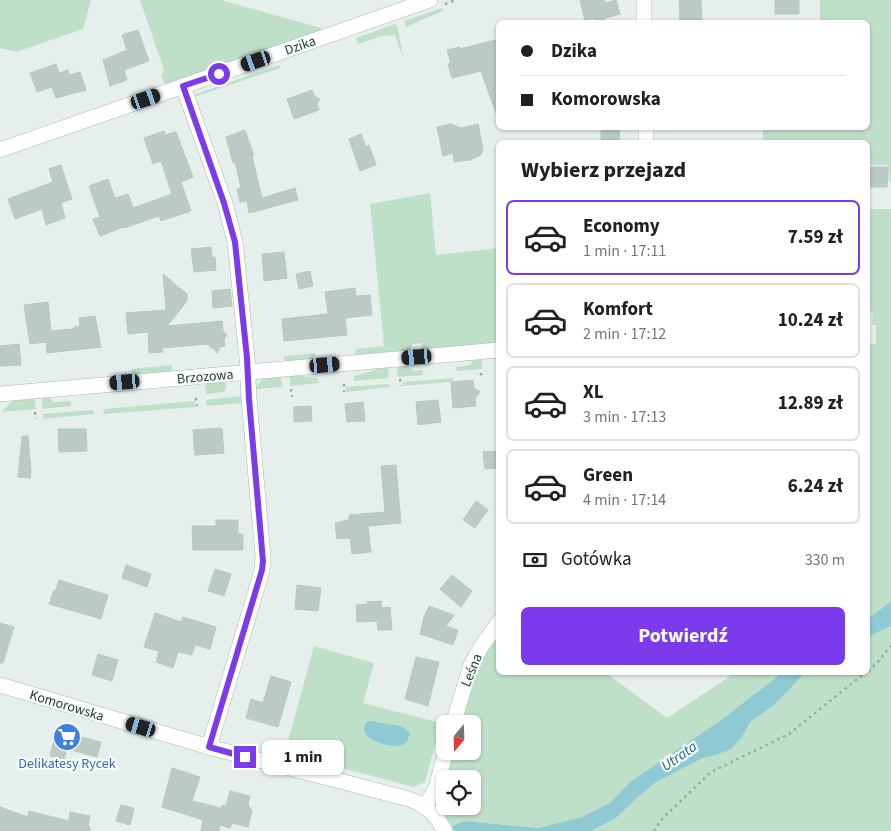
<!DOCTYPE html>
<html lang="pl">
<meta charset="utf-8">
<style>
body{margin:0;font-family:"Source Sans 3",sans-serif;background:#f6f6f6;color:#202124;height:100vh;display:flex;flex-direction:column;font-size:19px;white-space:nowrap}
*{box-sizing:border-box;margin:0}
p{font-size:16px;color:#757577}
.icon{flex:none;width:28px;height:28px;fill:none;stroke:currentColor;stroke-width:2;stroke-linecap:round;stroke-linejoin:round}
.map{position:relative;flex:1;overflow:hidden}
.sheet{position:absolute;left:496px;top:140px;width:374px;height:535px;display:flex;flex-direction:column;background:#fff;border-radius:8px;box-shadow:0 1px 4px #0004}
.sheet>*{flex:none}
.top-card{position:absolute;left:496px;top:20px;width:374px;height:110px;border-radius:8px;box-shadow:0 1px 4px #0004;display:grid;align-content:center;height:110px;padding:0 25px;background:#fff}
.needle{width:32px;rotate:199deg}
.controls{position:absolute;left:436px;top:715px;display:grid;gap:10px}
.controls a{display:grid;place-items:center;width:45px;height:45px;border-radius:8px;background:#fff;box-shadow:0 1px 4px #0004;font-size:25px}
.end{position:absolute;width:22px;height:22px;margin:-11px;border:6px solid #7c3aed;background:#fff;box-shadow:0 0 0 2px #fff}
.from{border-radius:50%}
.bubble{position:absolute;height:35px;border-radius:8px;background:#fff;box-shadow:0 1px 4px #0004;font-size:16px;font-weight:700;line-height:35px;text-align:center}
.car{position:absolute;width:15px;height:30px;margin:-15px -8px;border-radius:6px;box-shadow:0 0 4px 1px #0007;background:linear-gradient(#222 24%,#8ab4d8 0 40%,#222 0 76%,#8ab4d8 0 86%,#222 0)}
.top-card b{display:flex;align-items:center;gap:18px;height:48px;font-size:19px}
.top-card b+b{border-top:1px solid #e0e0e0}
.top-card i{width:12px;height:12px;background:#202124}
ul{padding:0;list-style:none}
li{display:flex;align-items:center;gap:15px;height:75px;margin:0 10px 8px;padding:0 15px;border:2px solid #e0e0e0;border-radius:8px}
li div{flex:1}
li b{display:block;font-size:19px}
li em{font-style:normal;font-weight:700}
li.on{border-color:#7c3aed}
li>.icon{width:45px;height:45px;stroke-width:1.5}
h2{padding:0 25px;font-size:22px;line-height:60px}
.pay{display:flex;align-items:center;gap:12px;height:55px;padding:0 25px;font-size:19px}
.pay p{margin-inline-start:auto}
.cta{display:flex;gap:10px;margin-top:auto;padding:10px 25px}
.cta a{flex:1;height:58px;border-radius:8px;background:#7c3aed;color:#fff;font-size:20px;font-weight:700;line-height:58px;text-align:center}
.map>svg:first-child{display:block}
</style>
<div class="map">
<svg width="891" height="831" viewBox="0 0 891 831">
<rect width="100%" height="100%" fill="#e6efeb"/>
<g fill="#bfe0c8">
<polygon points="0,0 91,0 83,29 16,52 0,48"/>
<polygon points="140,0 221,0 321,28 322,31 165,85 161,75 164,70"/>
<polygon points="820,0 891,0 891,182 889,182 888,165 868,165 868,142 763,142 763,128 868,128 868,22 820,22"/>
<polygon points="442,8 443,11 406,27 404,21"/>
<polygon points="395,24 398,28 403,58 395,35 382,36 358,44 356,38"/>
<polygon points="279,65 280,68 194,97 194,95"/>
<polygon points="430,193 436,255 499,248 499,343 424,350 422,347 421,343 412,344 410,351 355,356 356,349 384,346 370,204"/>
<polygon points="868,209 891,209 891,601 868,619 868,344 876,344 876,325 872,325 873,312 868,311"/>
<polygon points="315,353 313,360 285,362 284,356"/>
<polygon points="475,358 479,358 482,360 482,369 457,371 456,367 470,365"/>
<polygon points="406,364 413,371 423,370 423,375 398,377 397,368 399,365"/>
<polygon points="172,365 172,369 170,372 134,375 131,369"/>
<polygon points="388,366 389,378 354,381 354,376"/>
<polygon points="278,375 281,378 282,387 255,389 262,379"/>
<polygon points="292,375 317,378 319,383 290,386 290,378"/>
<polygon points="453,378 453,381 450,382 403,386 403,382"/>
<polygon points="223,380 224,383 226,383 226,389 224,392 206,394 205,385 207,382"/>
<polygon points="389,384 390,387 346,392 345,387"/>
<polygon points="44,396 47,396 54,402 71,401 71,406 42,409 42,399"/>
<polygon points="243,396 243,403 206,406 206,400"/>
<polygon points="32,397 35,400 36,409 1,412 15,399"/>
<polygon points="195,401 195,407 104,414 103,409"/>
<polygon points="93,410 94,414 43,419 43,414"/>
<polygon points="891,626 891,831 591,831 616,818 639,796 656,782 703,758 716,755 742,737 750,722 773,706 805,673 868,672 868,637"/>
<path d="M 499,635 L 499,672 L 606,673 L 667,718 L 735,673 L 782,673 L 721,720 L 630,782 L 610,803 L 582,817 L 538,828 L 464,821 L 452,826 C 439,809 440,800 445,780 L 445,806 L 472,806 L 472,779 L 445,779 L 453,751 L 472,751 L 472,724 L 460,724 L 471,683 L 482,657 Z"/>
<polygon points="314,646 374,663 363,703 441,723 425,782 414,787 285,753"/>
</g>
<g fill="#8ec9d4">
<polygon points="891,601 891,626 868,637 868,619"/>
<polygon points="782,673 805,673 773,706 750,722 742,737 731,749 716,755 703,758 656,782 639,796 616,818 591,831 454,831 452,826 464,821 538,828 582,817 610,803 630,782 721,720"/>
<path d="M 370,721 L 395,725 L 402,727 L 410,733 L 407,742 C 399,751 365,742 364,730 C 363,728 365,725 366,722 Z"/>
</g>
<g fill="#bbcac4" stroke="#b8c9c2">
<polygon points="580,0 604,0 605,3 616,0 620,14 606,18 603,22 595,22 593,18 585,21"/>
<polygon points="679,0 701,0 702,22 680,22"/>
<rect x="775" y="0" width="24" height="14"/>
<polygon points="138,30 149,61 124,70 127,80 110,86 103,60 127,50 122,35"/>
<polygon points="499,39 499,116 497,116 481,71 452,78 448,64 451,63 447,50 460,47 460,49"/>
<polygon points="56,64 59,73 68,70 69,75 80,72 86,90 56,98 52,87 37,92 30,73"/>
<polygon points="312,90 314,96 320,99 317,104 319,110 294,119 287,99"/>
<polygon points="451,124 461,128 478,124 483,149 481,155 470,160 454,162 453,153 443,156 437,127"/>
<polygon points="601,128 619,128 620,142 601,142"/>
<polygon points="245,130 254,156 252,156 262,198 295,188 298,200 249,213 247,201 240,202 237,189 241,188 235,162 233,163 226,137"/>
<polygon points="164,131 165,135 176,132 193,177 181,182 191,211 161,221 159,216 124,228 124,227 100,236 93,219 100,217 89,186 108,179 115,198 128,194 133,208 172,194 161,161 153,164 144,138"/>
<polygon points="361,134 366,147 369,145 376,165 360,171 349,139"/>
<polygon points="61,165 72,199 61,203 65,218 46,225 42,209 15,219 8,199 53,182 49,169"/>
<polygon points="868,167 888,167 887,187 868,187"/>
<polygon points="211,247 212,257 215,257 216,270 194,272 191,249"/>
<polygon points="284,252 287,278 264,281 262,254"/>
<polygon points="310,271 313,286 299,289 296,274"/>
<polygon points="163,274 187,294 187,301 167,326 222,321 223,331 227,335 224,339 225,346 220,347 217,353 213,348 210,348 209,344 162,348 163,352 149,353 148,332 128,334 126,313 166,310"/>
<polygon points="355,288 356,296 370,295 372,315 345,318 347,335 284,341 282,319 328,314 325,292"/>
<polygon points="230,289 232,306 213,308 212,291"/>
<polygon points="48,302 51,331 74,329 74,327 80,326 79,318 95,316 101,347 47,353 46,342 30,344 24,305"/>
<polygon points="19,344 21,365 0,366 0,346"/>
<polygon points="473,380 474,388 480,392 475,398 476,406 453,408 451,382"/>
<polygon points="438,400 441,422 418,425 416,402"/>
<polygon points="363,402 365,421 347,422 345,404"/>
<polygon points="311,406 312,421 294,422 294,407"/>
<polygon points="220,428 222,429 224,453 195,455 193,430"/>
<polygon points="58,429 86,429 87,451 59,452"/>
<polygon points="22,436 28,436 31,471 30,478 18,477"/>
<polygon points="499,451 499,468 485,469 483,452"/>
<polygon points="396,465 401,523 368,526 371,552 352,554 350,538 337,539 335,523 349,520 349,515 385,512 381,466"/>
<polygon points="476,501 488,510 475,528 463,520"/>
<polygon points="216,520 238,520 238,534 243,534 243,550 193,550 192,526 216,526"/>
<polygon points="126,565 151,574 147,587 122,578"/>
<polygon points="215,569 231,574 224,596 208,591"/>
<polygon points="452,575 472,591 461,607 440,589"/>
<polygon points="59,580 108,595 101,619 49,604 54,590 56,590"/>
<polygon points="297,585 321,588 318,611 295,609"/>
<polygon points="381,601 382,608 390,607 392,630 378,630 377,621 357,622 356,605 367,604 367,602"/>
<polygon points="429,606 454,615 446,626 458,630 453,645 420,634 424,617"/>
<polygon points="155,613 181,622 183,617 216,627 210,649 195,645 192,655 178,652 173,668 156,662 159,651 144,647"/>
<polygon points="0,623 14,627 3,663 0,663"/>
<polygon points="98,654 118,660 112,681 92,675"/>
<polygon points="416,657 439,662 428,706 405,699"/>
<polygon points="271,676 291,682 278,727 246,718 251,699 263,703"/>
<polygon points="56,731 101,742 97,757 67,749 64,759 50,756"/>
<polygon points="172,768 200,777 192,801 221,808 222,805 226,806 230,791 250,796 248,804 252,811 248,827 232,823 230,828 220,825 219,831 201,831 203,820 162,807"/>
<polygon points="121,805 134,808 130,825 116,821"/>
<polygon points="0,807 28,817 29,811 69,821 70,812 90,816 88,826 90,827 90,831 0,831"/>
</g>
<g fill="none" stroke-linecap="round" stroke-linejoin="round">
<g stroke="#a8b8b2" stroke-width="16">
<g id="street">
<polyline points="644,0 644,22"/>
<polyline points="183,86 225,203 235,242 247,358 249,399 263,556 262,571 209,747"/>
<polyline points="646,128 646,142"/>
<polyline points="0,150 430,0"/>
<polyline points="0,394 499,350"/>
<polyline points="453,724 471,665 481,647 499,622"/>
<polyline points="425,807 436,788 446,751"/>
</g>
</g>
<g stroke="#a4bbb3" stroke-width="16">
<path id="secondary" d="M 0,685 L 209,747 L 409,799 C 426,805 437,815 445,831"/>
</g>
<g stroke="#86b3a5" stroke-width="2.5" stroke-dasharray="2.5 4" stroke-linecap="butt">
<polyline points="445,4 456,0"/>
<polyline points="481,373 481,379"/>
<polyline points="400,379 401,386"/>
<polyline points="344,384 344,392"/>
<polyline points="291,389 292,397"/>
<polyline points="196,398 197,406"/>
<polyline points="35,412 36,419"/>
<polyline points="868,671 877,663 891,646"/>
<polyline points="654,831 662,819 711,772 789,734 866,672"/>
</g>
<use href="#street" stroke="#fff" stroke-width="15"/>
<use href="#secondary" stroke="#fff" stroke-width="15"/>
</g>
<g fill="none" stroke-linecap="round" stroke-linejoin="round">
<polyline stroke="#7c3aed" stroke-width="6" points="219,74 183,86 224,203 235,242 247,358 249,399 263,561 262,570 209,747 245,757"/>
</g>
<defs>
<g id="supermarket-disc" transform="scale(1.4375)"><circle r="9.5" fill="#3f7fe0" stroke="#f7fbf9"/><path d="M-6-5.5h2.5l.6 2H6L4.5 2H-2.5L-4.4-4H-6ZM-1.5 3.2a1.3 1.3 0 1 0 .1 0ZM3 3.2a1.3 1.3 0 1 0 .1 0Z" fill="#fff"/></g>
</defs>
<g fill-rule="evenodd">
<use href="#supermarket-disc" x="67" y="737"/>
</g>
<g text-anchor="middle" stroke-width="4.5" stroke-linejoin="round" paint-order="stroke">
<g font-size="14" fill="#24423a" stroke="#f7fbf9">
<text transform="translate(300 45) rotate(-19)" y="5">Dzika</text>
<text transform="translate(205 376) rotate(-5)" y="5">Brzozowa</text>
<text transform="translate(471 670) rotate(-68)" y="5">Leśna</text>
<text transform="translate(67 705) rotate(17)" y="5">Komorowska</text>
</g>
<g font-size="14" fill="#366cbe" stroke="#f7fbf9">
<text x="67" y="768">Delikatesy Rycek</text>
</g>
<g font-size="15" font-style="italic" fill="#1c6f80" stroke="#f7fbf9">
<text transform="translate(679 756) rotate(-35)" y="5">Utrata</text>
</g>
</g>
</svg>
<div class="controls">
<a><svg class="needle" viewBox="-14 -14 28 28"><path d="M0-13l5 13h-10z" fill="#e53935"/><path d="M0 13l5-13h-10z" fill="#757577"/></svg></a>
<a><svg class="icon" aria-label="locate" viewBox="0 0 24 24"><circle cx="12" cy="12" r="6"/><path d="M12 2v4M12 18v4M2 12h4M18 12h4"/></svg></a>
</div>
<i class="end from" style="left:219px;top:74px"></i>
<i class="end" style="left:245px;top:757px"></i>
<div class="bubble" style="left:262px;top:740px;width:82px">1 min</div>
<i class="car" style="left:256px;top:61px;rotate:251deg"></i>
<i class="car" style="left:146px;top:99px;rotate:71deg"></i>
<i class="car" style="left:417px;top:357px;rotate:265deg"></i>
<i class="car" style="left:325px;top:365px;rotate:85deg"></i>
<i class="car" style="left:125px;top:382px;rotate:265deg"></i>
<i class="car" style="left:141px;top:727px;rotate:287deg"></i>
<div class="top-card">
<b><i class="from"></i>Dzika</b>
<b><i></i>Komorowska</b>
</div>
<section class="sheet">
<h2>Wybierz przejazd</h2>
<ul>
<li class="on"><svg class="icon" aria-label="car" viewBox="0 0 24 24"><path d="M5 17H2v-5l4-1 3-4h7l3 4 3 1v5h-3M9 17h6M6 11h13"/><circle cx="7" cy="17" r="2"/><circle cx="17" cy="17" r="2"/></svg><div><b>Economy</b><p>1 min · 17:11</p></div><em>7.59 zł</em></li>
<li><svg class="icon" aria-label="car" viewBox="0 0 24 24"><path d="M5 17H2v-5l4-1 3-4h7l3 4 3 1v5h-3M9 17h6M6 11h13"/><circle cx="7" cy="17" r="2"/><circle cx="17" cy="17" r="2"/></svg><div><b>Komfort</b><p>2 min · 17:12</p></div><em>10.24 zł</em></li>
<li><svg class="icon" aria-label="car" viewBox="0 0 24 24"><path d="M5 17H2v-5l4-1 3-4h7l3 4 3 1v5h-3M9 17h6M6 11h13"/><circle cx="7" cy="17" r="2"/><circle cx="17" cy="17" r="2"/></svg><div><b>XL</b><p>3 min · 17:13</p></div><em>12.89 zł</em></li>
<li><svg class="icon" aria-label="car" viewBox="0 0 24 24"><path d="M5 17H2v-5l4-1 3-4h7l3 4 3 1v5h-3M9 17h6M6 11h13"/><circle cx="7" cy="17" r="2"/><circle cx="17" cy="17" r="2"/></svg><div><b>Green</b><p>4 min · 17:14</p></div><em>6.24 zł</em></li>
</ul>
<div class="pay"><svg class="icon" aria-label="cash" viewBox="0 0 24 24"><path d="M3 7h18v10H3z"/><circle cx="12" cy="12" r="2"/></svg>Gotówka<p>330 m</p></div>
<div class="cta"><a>Potwierdź</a></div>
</section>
</div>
